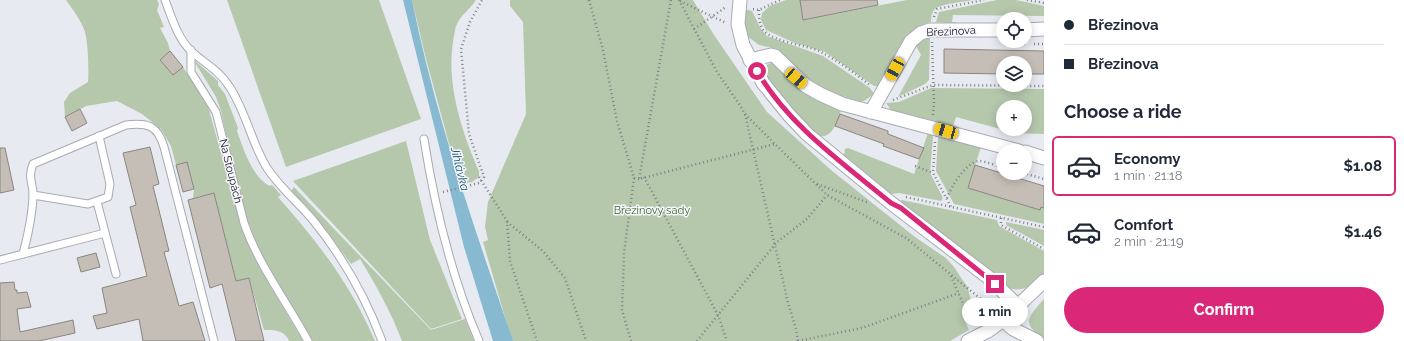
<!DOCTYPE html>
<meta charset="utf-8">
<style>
body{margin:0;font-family:Raleway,sans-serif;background:#f2f2f3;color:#1f2937;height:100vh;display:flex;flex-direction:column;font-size:15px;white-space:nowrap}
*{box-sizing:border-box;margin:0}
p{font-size:13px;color:#747a83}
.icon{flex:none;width:22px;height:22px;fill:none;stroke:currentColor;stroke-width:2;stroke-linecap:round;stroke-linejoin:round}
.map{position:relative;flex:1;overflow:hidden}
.side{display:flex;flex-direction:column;background:#fff;width:360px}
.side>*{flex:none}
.banner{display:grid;align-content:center;height:88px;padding:0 20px;background:#fff}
.fabs{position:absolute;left:996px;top:12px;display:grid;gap:8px}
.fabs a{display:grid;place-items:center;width:36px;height:36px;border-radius:50%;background:#fff;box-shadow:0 2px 10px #0003;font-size:20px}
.end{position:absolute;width:18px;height:18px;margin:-9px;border:5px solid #db2777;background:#fff;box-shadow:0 0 0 2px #fff}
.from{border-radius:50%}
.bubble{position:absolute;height:28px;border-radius:14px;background:#fff;box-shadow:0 2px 10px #0003;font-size:13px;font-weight:700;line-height:28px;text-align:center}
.car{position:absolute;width:12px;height:24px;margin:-12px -6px;border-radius:5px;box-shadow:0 0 3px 1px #0007;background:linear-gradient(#f5c518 24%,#345 0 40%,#f5c518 0 76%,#345 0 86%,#f5c518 0)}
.banner b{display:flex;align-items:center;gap:14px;height:38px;font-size:15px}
.banner b+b{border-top:1px solid #e0e1e3}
.banner i{width:10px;height:10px;background:#1f2937}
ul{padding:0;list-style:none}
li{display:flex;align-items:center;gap:12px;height:60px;margin:0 8px 6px;padding:0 12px;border:2px solid transparent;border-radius:6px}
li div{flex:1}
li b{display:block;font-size:15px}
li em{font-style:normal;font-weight:700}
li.current{border-color:#db2777}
li>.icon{width:36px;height:36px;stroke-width:1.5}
h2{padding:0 20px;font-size:18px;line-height:48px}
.primary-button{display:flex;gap:8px;margin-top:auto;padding:8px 20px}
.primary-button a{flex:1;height:46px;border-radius:24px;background:#db2777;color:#fff;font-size:16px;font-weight:700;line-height:46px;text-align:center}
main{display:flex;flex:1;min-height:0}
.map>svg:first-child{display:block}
</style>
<main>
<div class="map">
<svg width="1044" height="341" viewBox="0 0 1044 341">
<rect width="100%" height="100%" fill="#e8eaf2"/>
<g fill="#b5c8ac" fill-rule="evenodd">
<path d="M 66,0 L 157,0 L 159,4 L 157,10 L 164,27 L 160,28 L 168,43 L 170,51 L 160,60 L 173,75 L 183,67 L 208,106 L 242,230 L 262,272 L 303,341 L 289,341 C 285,330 274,330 264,330 L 249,278 L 236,281 L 214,193 L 193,198 L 194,189 L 187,163 L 176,165 L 171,146 L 161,129 L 142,114 L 117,101 L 86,106 L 65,117 L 64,102 L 70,93 L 88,82 C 89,71 88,42 85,32 C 81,20 73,10 66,0 Z"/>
<polygon points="227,0 379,0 421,119 286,167"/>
<path d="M 412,0 L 476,0 C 471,8 461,15 457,24 C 455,27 455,32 454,36 C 445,81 461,130 479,171 L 479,177 L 472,182 L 460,184 L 426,59 Z"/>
<polygon points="510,0 693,0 714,35 767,112 831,170 915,237 946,258 954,267 968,288 971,302 967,316 964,319 969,330 950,341 512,341 483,242 488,240 485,227 488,202 526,114 523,22 510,6"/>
<path d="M 786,0 L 800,0 L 804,20 L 907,0 L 972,0 C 964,2 938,4 934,10 C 931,14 931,18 931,22 C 898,30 897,64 878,86 L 874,86 L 825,52 L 795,43 L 766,30 L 761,20 L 762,13 L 770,6 Z"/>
<polygon points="997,0 1016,0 1044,6 1044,16 953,15 952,22 956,22 956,24 936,22 939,12"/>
<polygon points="744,9 752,11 761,29 767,36 823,56 870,88 874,94 864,101 859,101 831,93 808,79 778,49 759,45 747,36 745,29"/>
<polygon points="930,34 929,80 925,84 898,97 921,55 915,44"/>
<path d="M 193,59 L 218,81 L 218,85 L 225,94 L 238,128 L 237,131 C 243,148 253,179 270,186 L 272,185 L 281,195 L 278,197 C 319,244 350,283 375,341 L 312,341 L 265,261 L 255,240 L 247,219 L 233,167 L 221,111 L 216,97 Z"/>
<path d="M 771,63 L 773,63 L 841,109 C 839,119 832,142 816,135 C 805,129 775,88 764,76 L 763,69 L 764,66 Z"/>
<path d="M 931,88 L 1044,89 L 1044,134 L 1015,133 L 956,117 L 953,126 L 891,110 L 886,103 L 899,102 ZM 1003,107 L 1025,107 L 1025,129 L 1003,129 Z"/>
<polygon points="928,133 931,134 933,137 930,173 943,198 941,201 899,193 891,194 844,155 845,149 848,148 914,174"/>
<polygon points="940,136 981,147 968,188 1040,210 1041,207 1044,208 1044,224 954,204 936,171 938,138"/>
<polygon points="406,141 430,240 462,319 431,329 293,181"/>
<path d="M 294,187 L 431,330 L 465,319 L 474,341 L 402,341 C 391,312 376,285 360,259 L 351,264 L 323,226 L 291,191 Z"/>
<path d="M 902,200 L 997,220 L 999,226 L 1044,251 L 1044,275 C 1034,284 1024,293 1009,288 L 900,201 Z"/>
<polygon points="1006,222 1044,230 1044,246 1006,225"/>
<path d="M 1044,299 L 1044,338 C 1020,324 1029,316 1044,299 Z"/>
</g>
<path fill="#87b9d0" d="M 403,0 L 412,0 C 435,116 475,229 513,341 L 493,341 L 464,247 Z"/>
<g fill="#c4beb7" stroke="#8a857f">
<polygon points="800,0 877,0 878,5 803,20"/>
<polygon points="944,49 1044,51 1044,74 1025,74 1025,63 1003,63 1003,74 944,73"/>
<polygon points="170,51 183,67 173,75 160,60"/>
<polygon points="80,109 87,123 72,131 65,117"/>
<polygon points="840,114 888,131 888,134 924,148 919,159 883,146 884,144 835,126"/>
<polygon points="150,147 159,184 153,186 169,251 164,252 179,306 193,302 205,341 143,341 139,319 97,329 93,316 107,313 102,288 147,276 130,207 136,205 123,153"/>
<polygon points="0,148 5,148 14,190 0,193"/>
<polygon points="187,162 194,189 183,192 176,165"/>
<polygon points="975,165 1044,186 1044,208 1041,207 1040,210 968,188"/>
<polygon points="214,193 236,281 249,278 264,341 236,341 222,284 210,288 188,200"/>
<polygon points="96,253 100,267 81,272 77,258"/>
<polygon points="14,282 15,290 17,290 17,293 27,292 31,307 17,309 20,332 73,320 75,333 39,341 0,341 0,283"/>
</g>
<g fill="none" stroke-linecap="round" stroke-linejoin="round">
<g stroke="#a8aab2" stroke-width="9">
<g id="lane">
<path d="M 165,0 C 172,18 177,37 191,51 C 204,63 219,70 229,86 C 246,111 251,142 267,168 C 280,188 298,202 313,220 C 342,256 366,298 382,341"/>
<path d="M 191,50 L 191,72 L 216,112 L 244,223 C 259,266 287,302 308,341"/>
<path d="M 424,139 C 435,209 451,276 479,341"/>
<polyline points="33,195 88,204 108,197 110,184 99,136"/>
<polyline points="97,202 116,274"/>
<path d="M 23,254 C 28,235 32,217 33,198 C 34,183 27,179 33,164 L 126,125 C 148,122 158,126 164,147 L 214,341"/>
<polyline points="0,260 105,233"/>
</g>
</g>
<g stroke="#a8aab2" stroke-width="15">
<g id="street">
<polyline points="740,0 738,24 743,45 763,83 789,115 807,134 891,203 988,277 1018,306"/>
<polyline points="1025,30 1044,29"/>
<polyline points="750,60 771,55 775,56 806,86 820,94 842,104 1019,151"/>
<polyline points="871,112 911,41 921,33 930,30 1003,30"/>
<polyline points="1025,152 1044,158"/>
<polyline points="1003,320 1013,329 1037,341"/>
<polyline points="968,341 988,331 1003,320 1044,281"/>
</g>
</g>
<g stroke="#7f8085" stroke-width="2.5" stroke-dasharray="1 3" stroke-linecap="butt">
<polyline points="589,0 603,50 617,121 634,178 639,179"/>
<polyline points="671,0 639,179 775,144"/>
<polyline points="679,0 717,72 739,104 745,114 775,144 827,195 906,238 987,304 992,312"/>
<polyline points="1027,0 1044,3"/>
<polyline points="680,1 726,23"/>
<polyline points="753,9 759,10 780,0"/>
<path d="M 759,10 C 759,17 759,25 764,31 C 775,42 805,45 819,51 C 837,60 856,74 871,86"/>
<polyline points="934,17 937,9 984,0"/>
<polyline points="694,29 726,7"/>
<polyline points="932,42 934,103 933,115"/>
<polyline points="1004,44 1025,44"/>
<polyline points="1034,44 1044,44"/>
<polyline points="893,100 933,85 1044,86"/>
<polyline points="745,114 788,303 796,329 798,341"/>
<polyline points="935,142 933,173 951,207"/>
<polyline points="915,166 933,173"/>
<polyline points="1023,173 1044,179"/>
<polyline points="479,177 507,221 510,261 537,341"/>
<polyline points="644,177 718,315 727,341"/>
<polyline points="817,184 869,203"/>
<polyline points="443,192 479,183 484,177 469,134 461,49 470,22 482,0"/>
<polyline points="906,197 1044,227"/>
<path d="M 947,198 C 951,187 966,162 979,161 C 986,161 996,166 1003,168"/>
<polyline points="1001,218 1001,225 1044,249"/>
<polyline points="507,222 543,251 565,278 586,341"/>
<polyline points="951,276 972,324"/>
<polyline points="631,341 622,310 624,253 634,178"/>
<polyline points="697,341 777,242 807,219 827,195"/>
<polyline points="798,341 862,328 959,293"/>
</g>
<use href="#lane" stroke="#fff" stroke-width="7"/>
<use href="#street" stroke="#fff" stroke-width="13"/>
</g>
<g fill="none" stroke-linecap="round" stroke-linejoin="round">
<path stroke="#db2777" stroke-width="5" d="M 757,71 C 789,126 843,163 891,203 L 901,208 L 995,284"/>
</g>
<g text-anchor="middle" stroke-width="3" stroke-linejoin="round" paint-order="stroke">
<g font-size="11" fill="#1b1b1e" stroke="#f6f7fe">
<text transform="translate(951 31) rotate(-3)" y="4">Březinova</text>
<text transform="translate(231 171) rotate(76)" y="4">Na Stoupách</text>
</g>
<g font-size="11" fill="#40632c" stroke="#f6f7fe">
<text x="652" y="214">Březinovy sady</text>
</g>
<g font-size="12" font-style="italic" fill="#0f5169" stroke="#f6f7fe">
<text transform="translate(460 169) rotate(76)" y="4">Jihlávka</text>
</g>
</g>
</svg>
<div class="fabs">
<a><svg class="icon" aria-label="locate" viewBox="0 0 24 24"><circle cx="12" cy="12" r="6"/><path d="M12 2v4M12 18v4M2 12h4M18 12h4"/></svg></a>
<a><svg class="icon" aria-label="layers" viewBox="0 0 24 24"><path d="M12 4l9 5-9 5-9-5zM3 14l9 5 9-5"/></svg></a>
<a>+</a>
<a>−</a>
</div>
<i class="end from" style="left:757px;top:71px"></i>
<i class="end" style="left:995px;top:284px"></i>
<div class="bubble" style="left:962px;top:298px;width:66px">1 min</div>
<i class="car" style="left:895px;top:69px;rotate:209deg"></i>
<i class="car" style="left:796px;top:78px;rotate:131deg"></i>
<i class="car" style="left:946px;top:131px;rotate:286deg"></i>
</div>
<section class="side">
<div class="banner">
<b><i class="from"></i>Březinova</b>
<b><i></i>Březinova</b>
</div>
<h2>Choose a ride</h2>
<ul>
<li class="current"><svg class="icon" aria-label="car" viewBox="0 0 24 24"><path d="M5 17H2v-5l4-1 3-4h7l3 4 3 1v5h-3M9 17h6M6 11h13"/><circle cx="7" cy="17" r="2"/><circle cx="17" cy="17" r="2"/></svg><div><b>Economy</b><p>1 min · 21:18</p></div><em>$1.08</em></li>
<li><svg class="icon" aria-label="car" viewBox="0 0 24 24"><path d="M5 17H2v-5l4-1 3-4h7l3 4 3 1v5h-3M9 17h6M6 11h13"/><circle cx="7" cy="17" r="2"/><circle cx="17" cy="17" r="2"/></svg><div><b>Comfort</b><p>2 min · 21:19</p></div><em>$1.46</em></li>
</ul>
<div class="primary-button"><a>Confirm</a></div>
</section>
</main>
